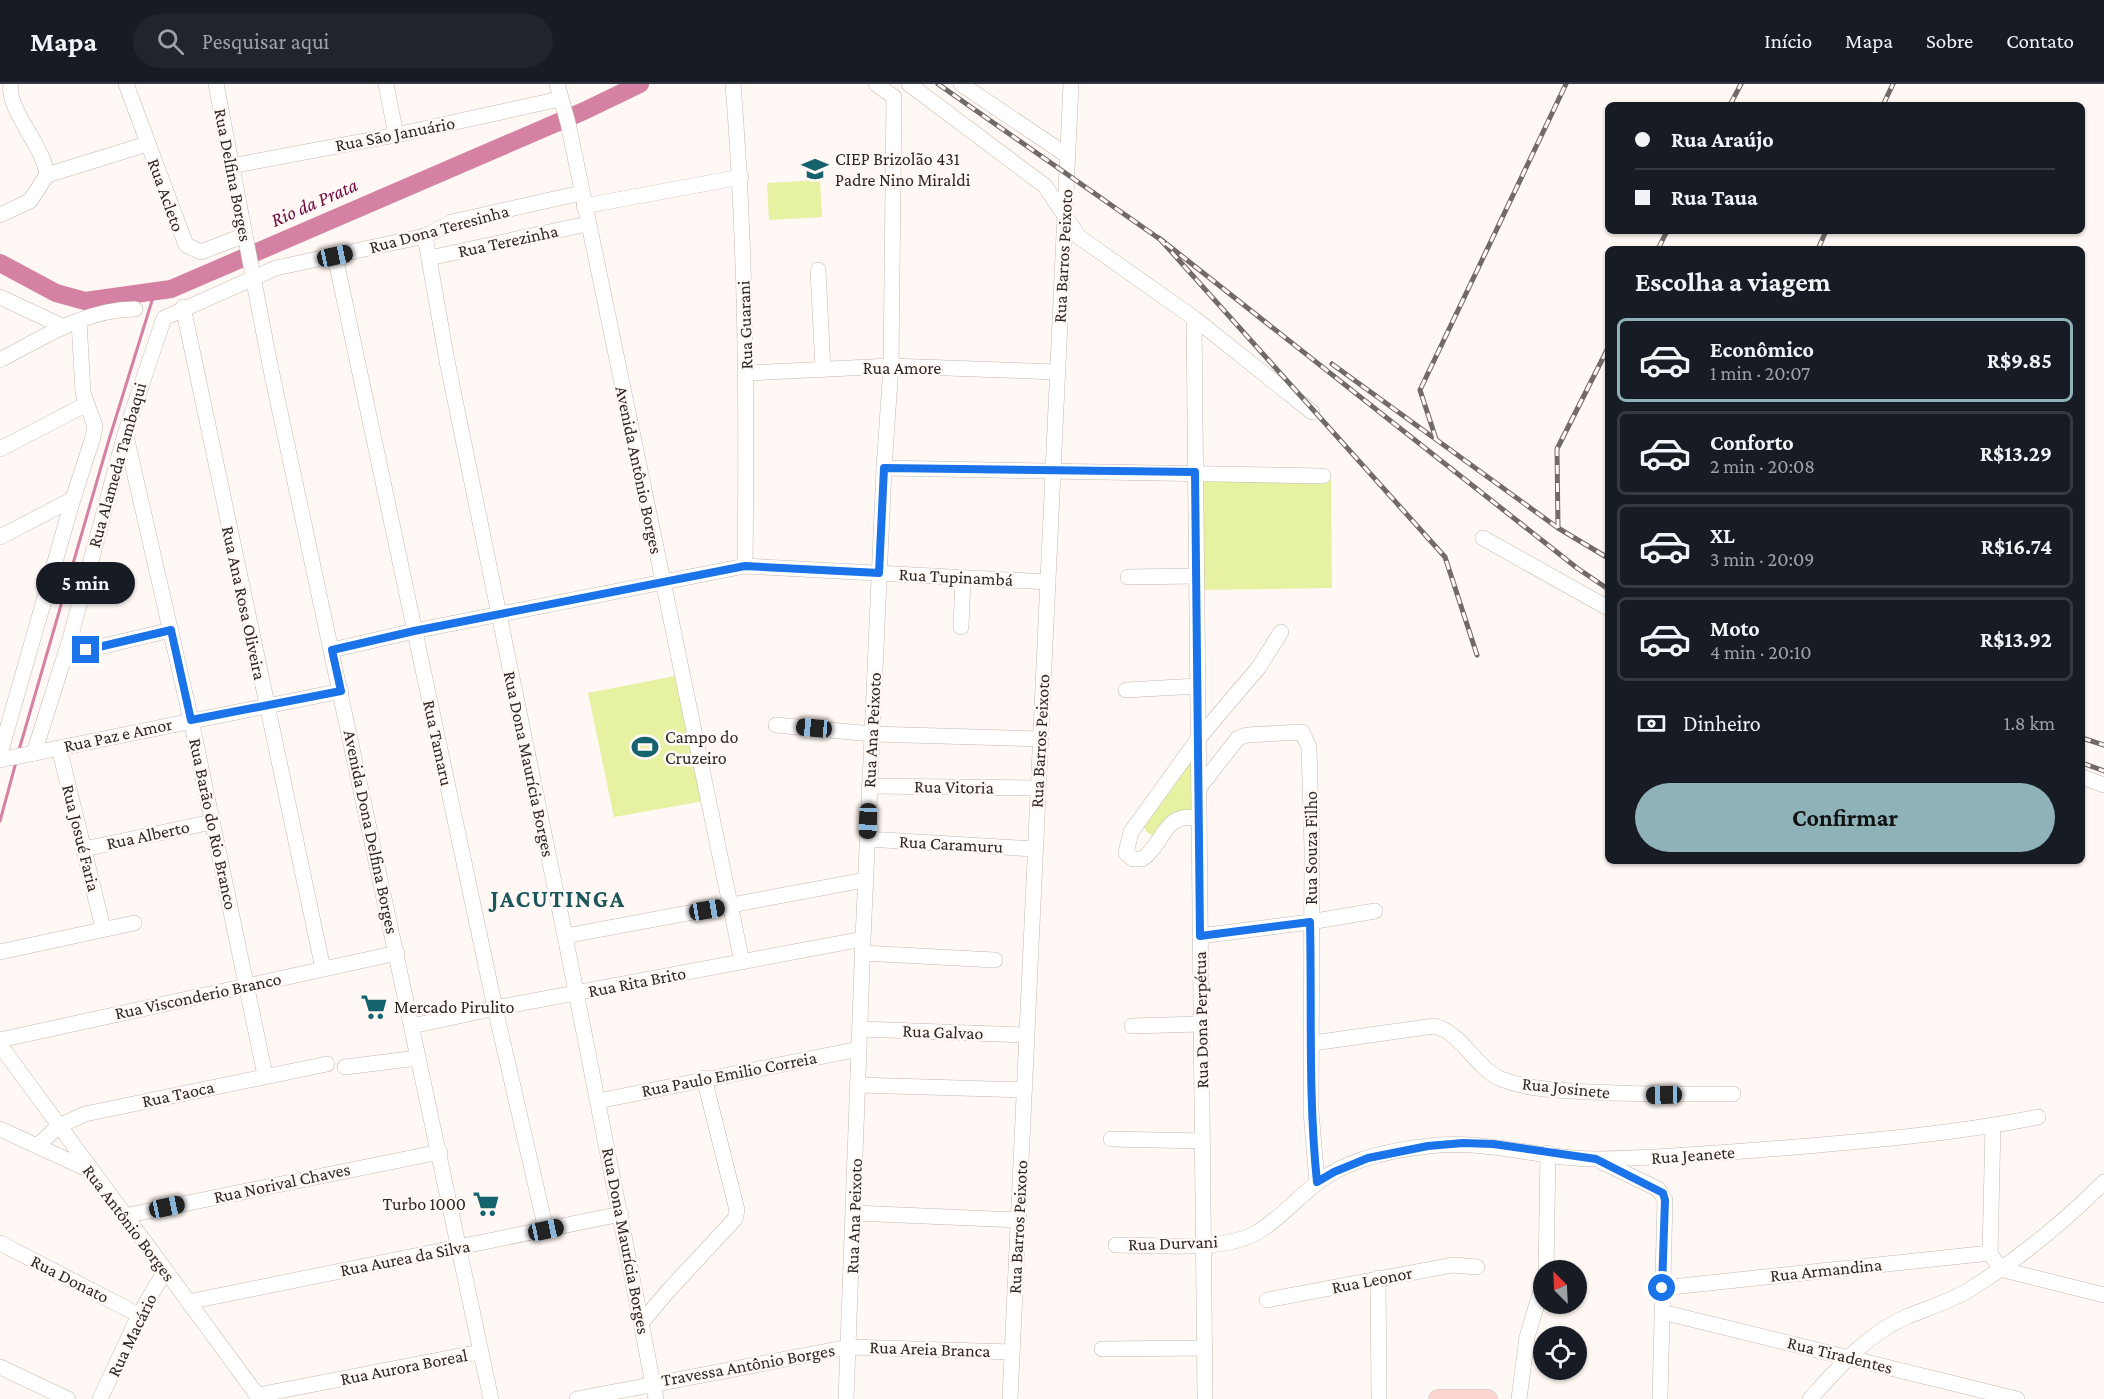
<!DOCTYPE html>
<html lang="pt">
<meta charset="utf-8">
<style>
body{margin:0;font-family:"Crimson Pro",serif;background:#20242c;color:#f1f3f6;height:100vh;display:flex;flex-direction:column;font-size:22px;white-space:nowrap}
*{box-sizing:border-box;margin:0}
p{font-size:20px;color:#9ea1a6}
.icon{flex:none;width:33px;height:33px;fill:none;stroke:currentColor;stroke-width:2;stroke-linecap:round;stroke-linejoin:round}
.map{position:relative;flex:1;overflow:hidden}
.details{position:absolute;left:1605px;top:162px;width:480px;height:618px;display:flex;flex-direction:column;background:#171b24;border-radius:9px;box-shadow:0 2px 4px #0004}
.details>*{flex:none}
.top-card{position:absolute;left:1605px;top:18px;width:480px;height:132px;border-radius:9px;box-shadow:0 2px 4px #0004;display:grid;align-content:center;height:132px;padding:0 30px;background:#171b24}
.needle{width:39px;rotate:336deg}
.controls{position:absolute;left:1533px;top:1176px;display:grid;gap:12px}
.controls a{display:grid;place-items:center;width:54px;height:54px;border-radius:50%;background:#171b24;box-shadow:0 2px 4px #0004;font-size:30px}
.end{position:absolute;width:27px;height:27px;margin:-14px;border:8px solid #1a73e8;background:#fff;box-shadow:0 0 0 3px #fff}
.from{border-radius:50%}
.bubble{position:absolute;height:42px;border-radius:21px;background:#171b24;box-shadow:0 2px 4px #0004;font-size:20px;font-weight:700;line-height:42px;text-align:center}
.car{position:absolute;width:18px;height:36px;margin:-18px -9px;border-radius:8px;box-shadow:0 0 4px 2px #0007;background:linear-gradient(#222 24%,#8ab4d8 0 40%,#222 0 76%,#8ab4d8 0 86%,#222 0)}
.top-card b{display:flex;align-items:center;gap:21px;height:57px;font-size:22px}
.top-card b+b{border-top:2px solid #363941}
.top-card i{width:15px;height:15px;background:#f1f3f6}
ul{padding:0;list-style:none}
li{display:flex;align-items:center;gap:18px;height:84px;margin:0 12px 9px;padding:0 18px;border:3px solid #363941;border-radius:9px}
li div{flex:1}
li b{display:block;font-size:22px}
li em{font-style:normal;font-weight:700}
li.active{border-color:#8eb2b8}
li>.icon{width:54px;height:54px;stroke-width:1.5}
h2{padding:0 30px;font-size:27px;line-height:72px}
.pay{display:flex;align-items:center;gap:15px;height:66px;padding:0 30px;font-size:22px}
.pay p{margin-inline-start:auto}
.primary-button{display:flex;gap:12px;margin-top:auto;padding:12px 30px}
.primary-button a{flex:1;height:69px;border-radius:36px;background:#8eb2b8;color:#111;font-size:24px;font-weight:700;line-height:69px;text-align:center}
header{display:flex;align-items:center;gap:36px;box-sizing:border-box;height:84px;padding:0 30px;background:#171b24;border-bottom:2px solid #363941}
header strong{font-size:28px}
nav{display:flex;gap:33px;margin-inline-start:auto;font-size:21px}
.search{width:420px;height:54px;background:#20242c;display:flex;align-items:center;gap:15px;box-sizing:border-box;padding:0 21px;border-radius:33px;color:#9ea1a6;font-size:22px}
.map>svg:first-child{display:block}
</style>
<header>
<strong>Mapa</strong>
<div class="search"><svg class="icon" aria-label="search" viewBox="0 0 24 24"><circle cx="10" cy="10" r="6"/><path d="M15 15l6 6"/></svg>Pesquisar aqui</div>
<nav><a>Início</a><a>Mapa</a><a>Sobre</a><a>Contato</a></nav>
</header>
<div class="map">
<svg width="2104" height="1315" viewBox="0 0 2104 1315">
<rect width="100%" height="100%" fill="#fff8f4"/>
<g fill="#e6f1a2">
<polygon points="820,96 822,133 769,136 767,99"/>
<polygon points="1331,396 1332,504 1202,506 1202,398"/>
<polygon points="675,592 704,717 614,733 588,609"/>
<path d="M 1191,678 L 1193,731 L 1155,752 C 1149,751 1144,747 1144,740 Z"/>
</g>
<g fill="none" stroke-linecap="round" stroke-linejoin="round">
<g stroke="#d581a4" stroke-width="3">
<polyline points="19,666 108,359 155,207"/>
<polyline points="0,737 16,678"/>
</g>
<polyline stroke="#d581a4" stroke-width="18" points="0,179 56,209 85,217 171,205 584,27 640,0"/>
<g stroke="#c4b9b2" stroke-width="16">
<g id="minor">
<polyline points="126,0 186,161 201,168 245,151"/>
<polyline points="216,0 270,281 491,1315"/>
<polyline points="386,0 396,51"/>
<polyline points="557,0 568,39 742,878"/>
<path d="M 733,0 C 746,161 747,321 745,482"/>
<polyline points="909,0 1045,102 1079,153 1194,234 1312,328"/>
<polyline points="961,0 1068,72"/>
<polyline points="231,82 396,51 560,15"/>
<polyline points="47,91 147,60"/>
<polyline points="584,122 741,93"/>
<path d="M 0,131 L 30,117 L 47,91 C 44,62 6,25 11,0"/>
<polyline points="425,152 447,277 565,852 656,1315"/>
<polyline points="335,172 495,924 546,1146"/>
<polyline points="429,174 587,140"/>
<polyline points="818,186 823,285"/>
<polyline points="0,213 64,243"/>
<polyline points="183,223 323,885"/>
<polyline points="1194,234 1205,1315"/>
<path d="M 0,276 C 42,254 86,225 135,225"/>
<polyline points="747,289 891,282 1057,288"/>
<polyline points="126,352 191,636 265,991"/>
<polyline points="0,365 85,321"/>
<polyline points="884,384 1323,392"/>
<polyline points="0,453 73,415"/>
<polyline points="1483,454 1608,524"/>
<polyline points="1128,493 1196,492"/>
<polyline points="961,543 963,494"/>
<polyline points="332,566 414,547 745,482 1048,498"/>
<polyline points="65,571 171,546"/>
<polyline points="1126,606 1198,602"/>
<polyline points="776,641 872,650 1040,655"/>
<polyline points="59,664 103,844"/>
<polyline points="34,669 70,555 125,350 164,234 276,184 425,152 452,138 581,109"/>
<polyline points="0,670 73,415 93,353 95,342 83,309 79,237"/>
<polyline points="0,676 341,607"/>
<polyline points="2082,693 2104,701"/>
<polyline points="869,702 1038,704"/>
<polyline points="1199,704 1238,654 1247,651 1302,648 1309,663 1312,764 1311,1027 1317,1098"/>
<path d="M 1199,735 C 1163,726 1165,760 1142,775 L 1133,775 L 1126,769 L 1131,748 L 1198,655 L 1259,583 L 1281,548"/>
<polyline points="867,755 1035,765"/>
<polyline points="84,765 212,738"/>
<polyline points="565,852 865,796"/>
<polyline points="1200,852 1310,838 1375,827"/>
<polyline points="0,868 134,839"/>
<polyline points="862,869 995,876"/>
<polyline points="412,942 495,924 863,855"/>
<polyline points="1132,942 1201,940"/>
<polyline points="860,945 1026,951"/>
<polyline points="0,956 397,869"/>
<path d="M 1313,959 L 1434,942 C 1463,949 1474,983 1501,995 C 1524,1004 1549,1006 1573,1007 C 1626,1011 1679,1010 1733,1010"/>
<polyline points="0,961 260,1315"/>
<polyline points="345,983 418,974"/>
<polyline points="858,1001 1024,1006"/>
<polyline points="598,1017 859,965"/>
<polyline points="1993,1042 1990,1169 2000,1185 2104,1211"/>
<polyline points="0,1045 87,1085"/>
<polyline points="1111,1055 1202,1057"/>
<polyline points="38,1061 59,1042 85,1030 327,980"/>
<polyline points="1602,1078 1658,1105 1665,1116 1660,1315"/>
<polyline points="854,1129 1018,1136"/>
<polyline points="124,1132 440,1068"/>
<polyline points="0,1159 139,1231"/>
<path d="M 1116,1161 C 1155,1161 1219,1168 1254,1150 C 1278,1137 1296,1115 1317,1099 C 1347,1075 1391,1066 1429,1062 C 1491,1055 1542,1076 1600,1075 C 1666,1074 1731,1068 1796,1063 C 1877,1056 1958,1049 2038,1033"/>
<polyline points="1546,1186 1548,1069"/>
<polyline points="1378,1194 1379,1315"/>
<polyline points="1662,1204 1990,1169"/>
<polyline points="1267,1216 1453,1181 1477,1183"/>
<polyline points="188,1218 621,1130"/>
<polyline points="1662,1228 2017,1315"/>
<polyline points="642,1238 668,1207 735,1135 737,1126 704,994"/>
<polyline points="1102,1265 1205,1264"/>
<polyline points="0,1283 68,1315"/>
<polyline points="258,1311 480,1268"/>
<polyline points="100,1315 139,1231 165,1187"/>
<polyline points="577,1315 849,1263 1012,1268"/>
<polyline points="846,1315 863,855 884,384 891,282 894,13 876,0"/>
<polyline points="1010,1315 1071,0"/>
<polyline points="1519,1315 1527,1253 1544,1197"/>
<path d="M 1810,1315 C 1838,1284 1867,1250 1906,1233 C 1927,1224 1949,1218 1969,1206 C 2017,1176 2064,1138 2104,1098"/>
</g>
</g>
<g stroke="#d5d4d4" stroke-width="20">
<polyline id="major" points="1438,1315 1488,1315"/>
</g>
<use href="#minor" stroke="#fff" stroke-width="15"/>
<use href="#major" stroke="#fed4d0" stroke-width="18"/>
<g stroke="#706b68" stroke-width="5">
<g id="rail">
<polyline points="938,0 1164,158"/>
<polyline points="1730,21 1741,0"/>
<polyline points="1883,21 1893,0"/>
<polyline points="1658,165 1667,147"/>
<polyline points="1818,165 1826,147"/>
<polyline points="1332,280 1558,444 1608,474"/>
<polyline points="1436,355 1420,306 1566,0"/>
<polyline points="1558,444 1557,365 1608,264"/>
<polyline points="1477,571 1445,473 1159,154 1577,484 1608,505"/>
<polyline points="2082,654 2104,661"/>
<polyline points="2082,679 2104,687"/>
</g>
</g>
<use href="#rail" stroke="#fff8f4" stroke-width="3" stroke-dasharray="9" stroke-linecap="butt"/>
</g>
<g fill="none" stroke-linecap="round" stroke-linejoin="round">
<path stroke="#1a73e8" stroke-width="8" d="M 86,566 L 171,546 L 191,636 L 341,607 L 332,566 L 414,547 L 745,482 L 879,489 L 884,384 L 1195,388 L 1200,852 L 1310,838 C 1312,925 1308,1012 1317,1098 L 1334,1088 L 1368,1074 L 1428,1062 L 1463,1059 L 1493,1060 L 1596,1075 L 1663,1109 L 1665,1116 L 1662,1204"/>
</g>
<defs>
<g id="school-bare" transform="scale(2.07)"><path d="M0-5L7-2L0 1L-7-2ZM-4 1L0 2.5L4 1V4Q0 6-4 4Z" fill="#15636c" stroke="#fff8f4" stroke-width="2.5" paint-order="stroke"/></g>
<g id="stadium-bare" transform="scale(2.07)"><path d="M0-5a6.5 5 0 1 0 0 10a6.5 5 0 1 0 0-10ZM-3.5-1.8h7v3.6h-7Z" fill="#15636c" stroke="#fff8f4" stroke-width="2.5" paint-order="stroke"/></g>
<g id="supermarket-bare" transform="scale(2.07)"><path d="M-6-5.5h2.5l.6 2H6L4.5 2H-2.5L-4.4-4H-6ZM-1.5 3.2a1.3 1.3 0 1 0 .1 0ZM3 3.2a1.3 1.3 0 1 0 .1 0Z" fill="#15636c" stroke="#fff8f4" stroke-width="2.5" paint-order="stroke"/></g>
</defs>
<g fill-rule="evenodd">
<use href="#school-bare" x="815" y="85"/>
<use href="#stadium-bare" x="645" y="663"/>
<use href="#supermarket-bare" x="374" y="923"/>
<use href="#supermarket-bare" x="486" y="1120"/>
</g>
<g text-anchor="middle" stroke-width="5" stroke-linejoin="round" paint-order="stroke">
<g font-size="18" fill="#2d2926" stroke="#fff8f4">
<text transform="translate(395 50) rotate(-11)" y="6">Rua Sāo Januário</text>
<text transform="translate(233 91) rotate(79)" y="6">Rua Delfina Borges</text>
<text transform="translate(166 111) rotate(70)" y="6">Rua Acleto</text>
<text transform="translate(439 145) rotate(-15)" y="6">Rua Dona Teresinha</text>
<text transform="translate(508 157) rotate(-12)" y="6">Rua Terezinha</text>
<text transform="translate(1063 172) rotate(-87)" y="6">Rua Barros Peixoto</text>
<text transform="translate(745 241) rotate(-92)" y="6">Rua Guarani</text>
<text x="902" y="290">Rua Amore</text>
<text transform="translate(117 381) rotate(-74)" y="6">Rua Alameda Tambaqui</text>
<text transform="translate(639 386) rotate(78)" y="6">Avenida Antônio Borges</text>
<text transform="translate(956 493) rotate(3)" y="6">Rua Tupinambá</text>
<text transform="translate(244 519) rotate(78)" y="6">Rua Ana Rosa Oliveira</text>
<text transform="translate(872 646) rotate(-87)" y="6">Rua Ana Peixoto</text>
<text transform="translate(118 651) rotate(-12)" y="6">Rua Paz e Amor</text>
<text transform="translate(1040 657) rotate(-87)" y="6">Rua Barros Peixoto</text>
<text transform="translate(438 659) rotate(78)" y="6">Rua Tamaru</text>
<text transform="translate(529 680) rotate(78)" y="6">Rua Dona Maurícia Borges</text>
<text transform="translate(954 703) rotate(1)" y="6">Rua Vitoria</text>
<text transform="translate(213 740) rotate(78)" y="6">Rua Barão do Rio Branco</text>
<text transform="translate(371 748) rotate(78)" y="6">Avenida Dona Delfina Borges</text>
<text transform="translate(148 751) rotate(-12)" y="6">Rua Alberto</text>
<text transform="translate(81 754) rotate(76)" y="6">Rua Josué Faria</text>
<text transform="translate(951 760) rotate(3)" y="6">Rua Caramuru</text>
<text transform="translate(1311 764) rotate(-90)" y="6">Rua Souza Filho</text>
<text transform="translate(637 898) rotate(-11)" y="6">Rua Rita Brito</text>
<text transform="translate(198 912) rotate(-12)" y="6">Rua Visconderio Branco</text>
<text transform="translate(1201 936) rotate(-91)" y="6">Rua Dona Perpétua</text>
<text transform="translate(943 948) rotate(2)" y="6">Rua Galvao</text>
<text transform="translate(729 990) rotate(-11)" y="6">Rua Paulo Emilio Correia</text>
<text transform="translate(1566 1004) rotate(6)" y="6">Rua Josinete</text>
<text transform="translate(178 1010) rotate(-12)" y="6">Rua Taoca</text>
<text transform="translate(1693 1071) rotate(-4)" y="6">Rua Jeanete</text>
<text transform="translate(282 1099) rotate(-12)" y="6">Rua Norival Chaves</text>
<text transform="translate(854 1132) rotate(-88)" y="6">Rua Ana Peixoto</text>
<text transform="translate(129 1139) rotate(53)" y="6">Rua Antônio Borges</text>
<text transform="translate(1018 1143) rotate(-87)" y="6">Rua Barros Peixoto</text>
<text transform="translate(626 1157) rotate(79)" y="6">Rua Dona Maurícia Borges</text>
<text transform="translate(1173 1159) rotate(-2)" y="6">Rua Durvani</text>
<text transform="translate(405 1174) rotate(-11)" y="6">Rua Aurea da Silva</text>
<text transform="translate(1826 1186) rotate(-6)" y="6">Rua Armandina</text>
<text transform="translate(70 1195) rotate(27)" y="6">Rua Donato</text>
<text transform="translate(1372 1196) rotate(-11)" y="6">Rua Leonor</text>
<text transform="translate(132 1251) rotate(-64)" y="6">Rua Macário</text>
<text transform="translate(930 1265) rotate(2)" y="6">Rua Areia Branca</text>
<text transform="translate(1840 1271) rotate(14)" y="6">Rua Tiradentes</text>
<text transform="translate(748 1281) rotate(-10)" y="6">Travessa Antônio Borges</text>
<text transform="translate(404 1283) rotate(-11)" y="6">Rua Aurora Boreal</text>
</g>
<g font-size="18" fill="#2d2926" stroke="#fff8f4" text-anchor="start">
<text x="835" y="81">CIEP Brizolão 431<tspan x="835" dy="21">Padre Nino Miraldi</tspan></text>
<text x="665" y="659">Campo do<tspan x="665" dy="21">Cruzeiro</tspan></text>
<text x="394" y="929">Mercado Pirulito</text>
<text x="466" y="1126" text-anchor="end">Turbo 1000</text>
</g>
<g font-size="20" font-style="italic" fill="#6f0641" stroke="#fff8f4">
<text transform="translate(314 118) rotate(-24)" y="7">Rio da Prata</text>
</g>
<g font-size="24" font-weight="bold" letter-spacing="1.5" fill="#1c575e" stroke="#fff8f4">
<text x="558" y="823">JACUTINGA</text>
</g>
</g>
</svg>
<div class="controls">
<a><svg class="needle" viewBox="-14 -14 28 28"><path d="M0-13l5 13h-10z" fill="#e53935"/><path d="M0 13l5-13h-10z" fill="#9ea1a6"/></svg></a>
<a><svg class="icon" aria-label="locate" viewBox="0 0 24 24"><circle cx="12" cy="12" r="6"/><path d="M12 2v4M12 18v4M2 12h4M18 12h4"/></svg></a>
</div>
<i class="end from" style="left:1662px;top:1204px"></i>
<i class="end" style="left:86px;top:566px"></i>
<div class="bubble" style="left:36px;top:478px;width:99px">5 min</div>
<i class="car" style="left:335px;top:172px;rotate:78deg"></i>
<i class="car" style="left:814px;top:644px;rotate:275deg"></i>
<i class="car" style="left:868px;top:737px;rotate:182deg"></i>
<i class="car" style="left:707px;top:826px;rotate:80deg"></i>
<i class="car" style="left:1664px;top:1011px;rotate:269deg"></i>
<i class="car" style="left:167px;top:1123px;rotate:78deg"></i>
<i class="car" style="left:546px;top:1146px;rotate:78deg"></i>
<div class="top-card">
<b><i class="from"></i>Rua Araújo</b>
<b><i></i>Rua Taua</b>
</div>
<section class="details">
<h2>Escolha a viagem</h2>
<ul>
<li class="active"><svg class="icon" aria-label="car" viewBox="0 0 24 24"><path d="M5 17H2v-5l4-1 3-4h7l3 4 3 1v5h-3M9 17h6M6 11h13"/><circle cx="7" cy="17" r="2"/><circle cx="17" cy="17" r="2"/></svg><div><b>Econômico</b><p>1 min · 20:07</p></div><em>R$9.85</em></li>
<li><svg class="icon" aria-label="car" viewBox="0 0 24 24"><path d="M5 17H2v-5l4-1 3-4h7l3 4 3 1v5h-3M9 17h6M6 11h13"/><circle cx="7" cy="17" r="2"/><circle cx="17" cy="17" r="2"/></svg><div><b>Conforto</b><p>2 min · 20:08</p></div><em>R$13.29</em></li>
<li><svg class="icon" aria-label="car" viewBox="0 0 24 24"><path d="M5 17H2v-5l4-1 3-4h7l3 4 3 1v5h-3M9 17h6M6 11h13"/><circle cx="7" cy="17" r="2"/><circle cx="17" cy="17" r="2"/></svg><div><b>XL</b><p>3 min · 20:09</p></div><em>R$16.74</em></li>
<li><svg class="icon" aria-label="car" viewBox="0 0 24 24"><path d="M5 17H2v-5l4-1 3-4h7l3 4 3 1v5h-3M9 17h6M6 11h13"/><circle cx="7" cy="17" r="2"/><circle cx="17" cy="17" r="2"/></svg><div><b>Moto</b><p>4 min · 20:10</p></div><em>R$13.92</em></li>
</ul>
<div class="pay"><svg class="icon" aria-label="cash" viewBox="0 0 24 24"><path d="M3 7h18v10H3z"/><circle cx="12" cy="12" r="2"/></svg>Dinheiro<p>1.8 km</p></div>
<div class="primary-button"><a>Confirmar</a></div>
</section>
</div>
